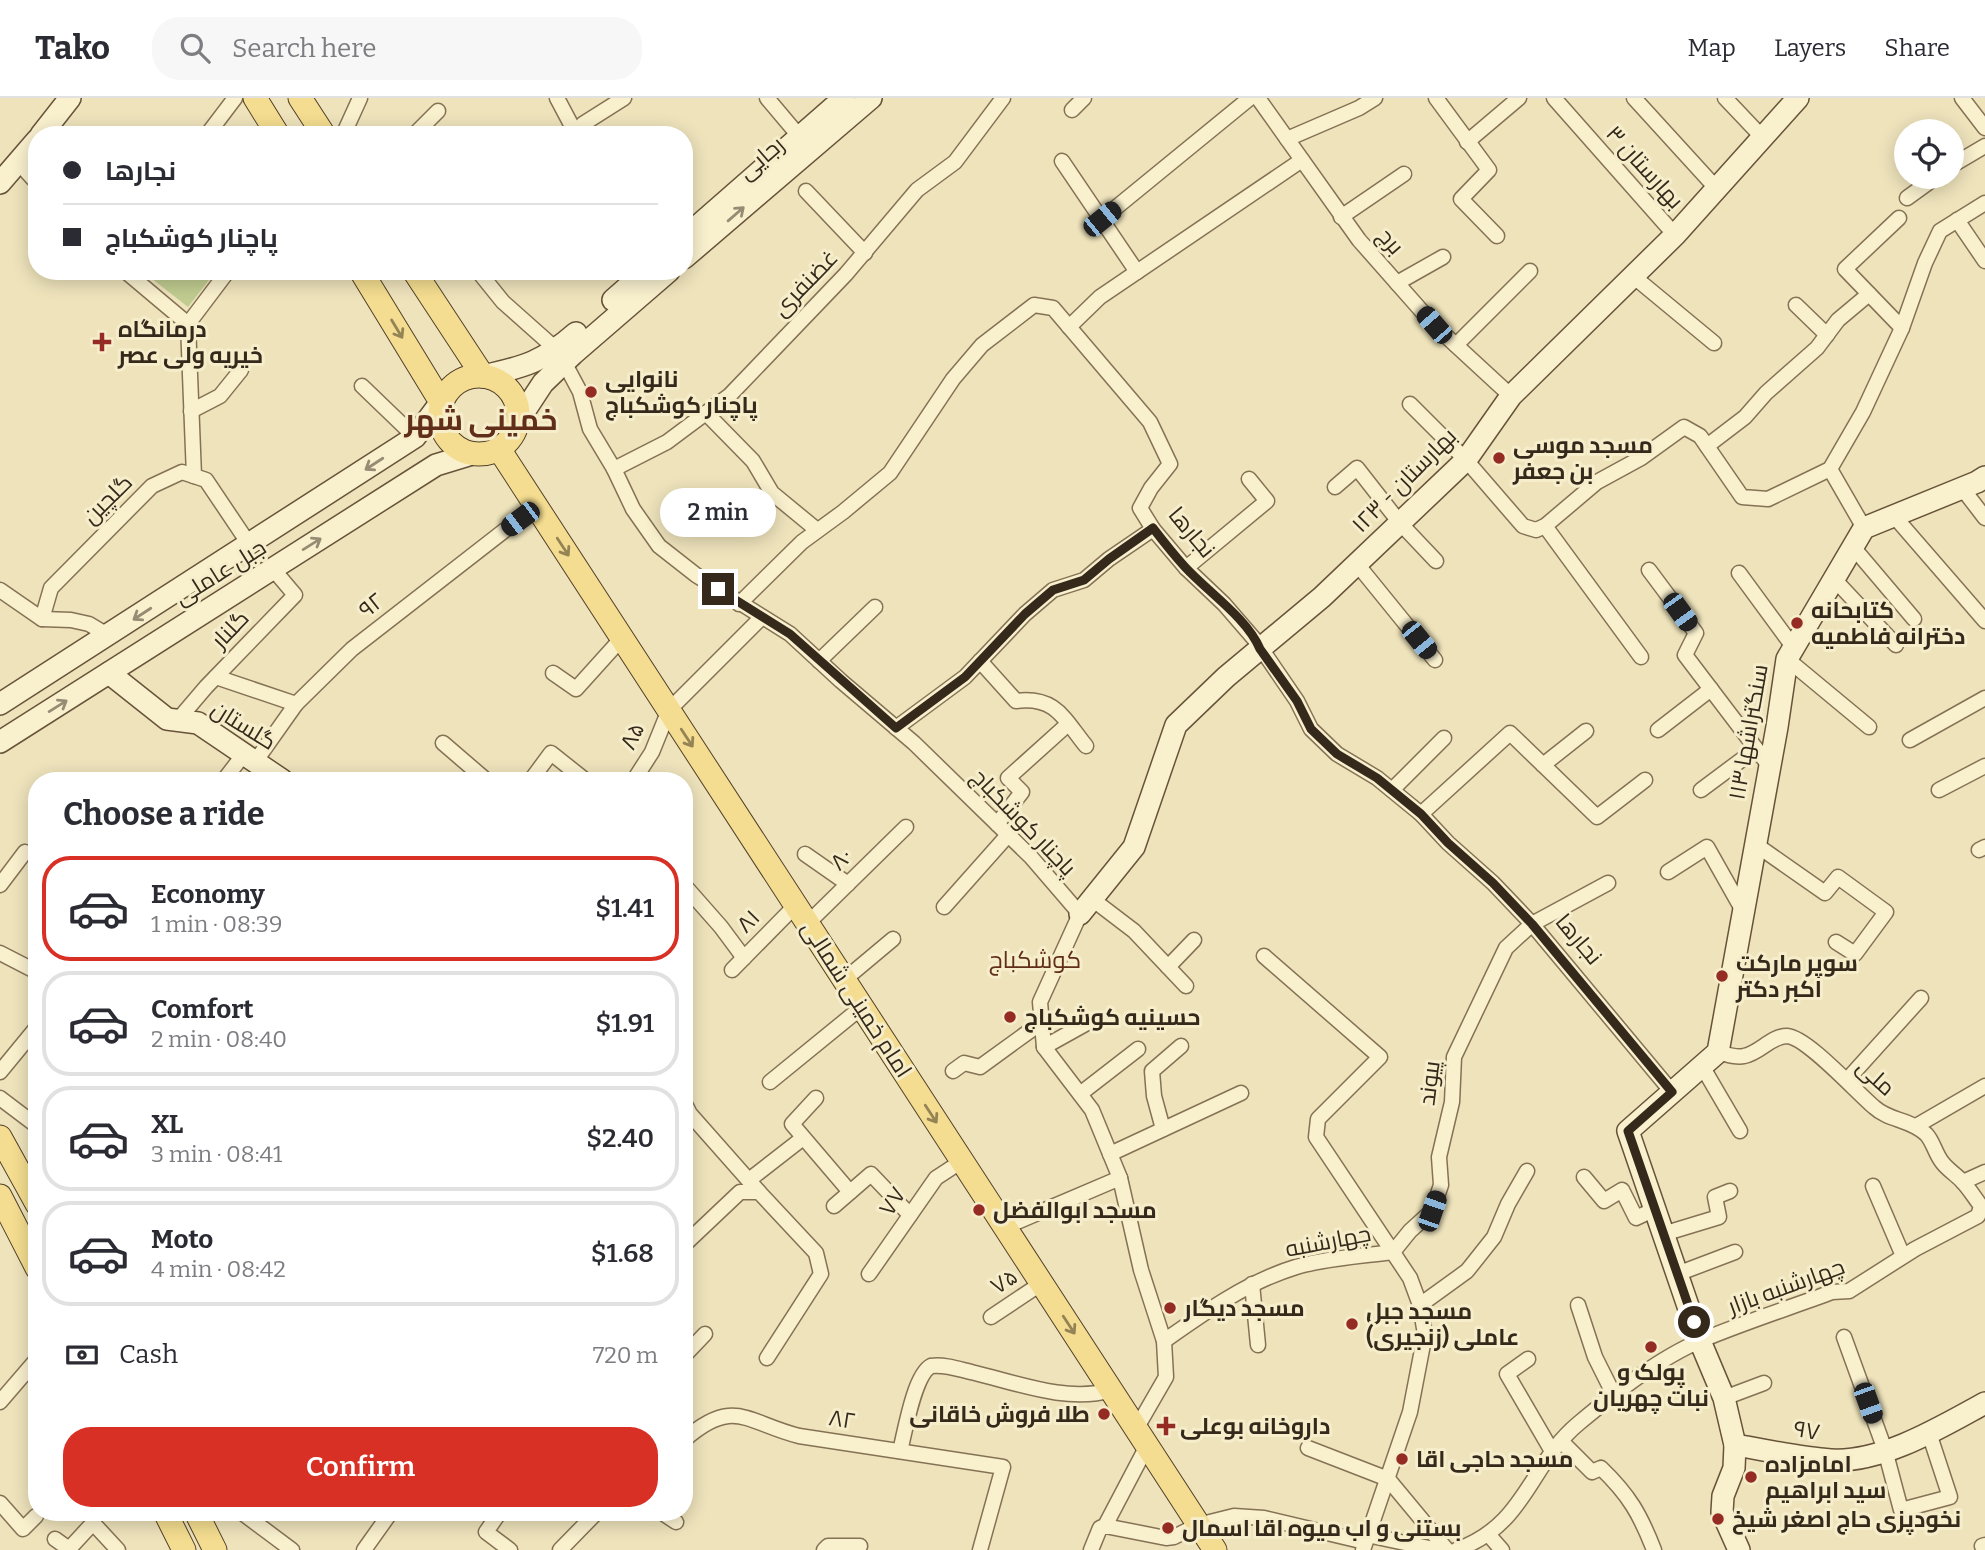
<!DOCTYPE html>
<meta charset="utf-8">
<style>
body{margin:0;font-family:Bitter,Cairo,serif;background:#f7f7f7;color:#2b2b33;height:100vh;display:flex;flex-direction:column;font-size:26px;white-space:nowrap}
*{box-sizing:border-box;margin:0}
p{font-size:23px;color:#7c7c81}
.icon{flex:none;width:38px;height:38px;fill:none;stroke:currentColor;stroke-width:2;stroke-linecap:round;stroke-linejoin:round}
.map{position:relative;flex:1;overflow:hidden}
.sheet{position:absolute;left:28px;top:674px;width:665px;height:749px;display:flex;flex-direction:column;background:#fff;border-radius:28px;box-shadow:0 4px 18px #0003}
.sheet>*{flex:none}
.top-card{position:absolute;left:28px;top:28px;width:665px;height:154px;border-radius:28px;box-shadow:0 4px 18px #0003;display:grid;align-content:center;height:154px;padding:0 35px;background:#fff}
.tools{position:absolute;left:1894px;top:21px;display:grid;gap:14px}
.tools a{display:grid;place-items:center;width:70px;height:70px;border-radius:50%;background:#fff;box-shadow:0 4px 18px #0003;font-size:35px}
.end{position:absolute;width:32px;height:32px;margin:-16px;border:9px solid #34291a;background:#fff;box-shadow:0 0 0 4px #fff}
.from{border-radius:50%}
.bubble{position:absolute;height:49px;border-radius:24px;background:#fff;box-shadow:0 4px 18px #0003;font-size:23px;font-weight:600;line-height:49px;text-align:center}
.car{position:absolute;width:21px;height:42px;margin:-21px -10px;border-radius:9px;box-shadow:0 0 5px 2px #0007;background:linear-gradient(#222 24%,#8ab4d8 0 40%,#222 0 76%,#8ab4d8 0 86%,#222 0)}
.top-card b{display:flex;align-items:center;gap:24px;height:66px;font-size:26px}
.top-card b+b{border-top:2px solid #e1e1e2}
.top-card i{width:18px;height:18px;background:#2b2b33}
ul{padding:0;list-style:none}
li{display:flex;align-items:center;gap:21px;height:105px;margin:0 14px 10px;padding:0 21px;border:4px solid #e1e1e2;border-radius:28px}
li div{flex:1}
li b{display:block;font-size:26px}
li em{font-style:normal;font-weight:600}
li.on{border-color:#d93025}
li>.icon{width:63px;height:63px;stroke-width:1.5}
h2{padding:0 35px;font-size:32px;line-height:84px}
.pay{display:flex;align-items:center;gap:18px;height:77px;padding:0 35px;font-size:26px}
.pay p{margin-inline-start:auto}
.cta{display:flex;gap:14px;margin-top:auto;padding:14px 35px}
.cta a{flex:1;height:80px;border-radius:28px;background:#d93025;color:#fff;font-size:28px;font-weight:600;line-height:80px;text-align:center}
header{display:flex;align-items:center;gap:42px;box-sizing:border-box;height:98px;padding:0 35px;background:#fff;border-bottom:2px solid #e1e1e2}
header strong{font-size:33px}
nav{display:flex;gap:38px;margin-inline-start:auto;font-size:24px}
.search{width:490px;height:63px;background:#f7f7f7;display:flex;align-items:center;gap:18px;box-sizing:border-box;padding:0 24px;border-radius:28px;color:#7c7c81;font-size:26px}
.map>svg:first-child{display:block}
</style>
<header>
<strong>Tako</strong>
<div class="search"><svg class="icon" aria-label="search" viewBox="0 0 24 24"><circle cx="10" cy="10" r="6"/><path d="M15 15l6 6"/></svg>Search here</div>
<nav><a>Map</a><a>Layers</a><a>Share</a></nav>
</header>
<div class="map">
<svg width="1985" height="1452" viewBox="0 0 1985 1452">
<rect width="100%" height="100%" fill="#eee3bb"/>
<polygon fill="#c0cc90" points="142,173 216,173 188,209"/>
<g fill="none" stroke-linecap="round" stroke-linejoin="round">
<g stroke="#857255" stroke-width="17">
<g id="street">
<polyline points="557,0 575,34"/>
<polyline points="767,0 799,38"/>
<polyline points="1258,0 1359,142 1434,227 1511,298"/>
<polyline points="1436,0 1489,72 1461,101 1497,138"/>
<polyline points="1554,0 1675,137"/>
<polyline points="1634,0 1717,91"/>
<polyline points="1725,0 1763,40"/>
<polyline points="1962,0 1985,30"/>
<polyline points="1072,12 1084,0"/>
<polyline points="345,33 360,0"/>
<polyline points="207,37 235,0"/>
<polyline points="414,37 438,13"/>
<polyline points="572,37 583,26 624,0"/>
<polyline points="1287,41 1359,10 1375,0"/>
<polyline points="1467,44 1519,0"/>
<polyline points="1062,63 1137,174"/>
<polyline points="18,64 37,85"/>
<polyline points="1951,68 1985,48"/>
<polyline points="806,93 865,155"/>
<polyline points="1907,100 1936,79"/>
<polyline points="1341,119 1404,76"/>
<polyline points="1899,120 1845,171 1902,230"/>
<polyline points="1102,121 1250,0"/>
<polyline points="1957,122 1985,163"/>
<polyline points="125,173 188,226"/>
<polyline points="478,173 503,204 557,252"/>
<polyline points="1633,178 1714,245"/>
<polyline points="1397,185 1443,159"/>
<polyline points="1796,207 1827,237"/>
<polyline points="1069,229 1100,199 1302,62"/>
<polyline points="1456,247 1530,173"/>
<polyline points="564,264 580,294 590,331 614,371 633,411 659,448 696,477 790,536 841,583 914,645 1031,759 1080,816 1040,904 1044,949 1092,1012 1120,1080 1141,1172 1164,1243 1166,1279 1136,1331"/>
<polyline points="362,288 415,339"/>
<polyline points="1410,306 1466,362 1523,428 1536,432 1545,428 1597,384 1641,360 1684,329 1700,338 1742,399 1768,401 1830,371 1863,314 1902,230 1925,165 1940,133 1985,105"/>
<polyline points="191,313 220,298 241,272"/>
<polyline points="706,315 753,363 772,395 817,432"/>
<polyline points="1707,348 1745,319 1766,295 1817,250 1838,222 1869,196"/>
<polyline points="614,371 667,344 730,297 846,176 917,92 955,64 1003,0"/>
<polyline points="1830,371 1864,430"/>
<polyline points="194,378 188,226 228,173"/>
<polyline points="1335,389 1357,370 1400,425 1436,463"/>
<polyline points="1962,390 1985,420"/>
<polyline points="1894,418 1985,523"/>
<polyline points="1545,428 1641,559"/>
<polyline points="1853,449 1914,521"/>
<polyline points="1357,466 1435,562"/>
<polyline points="1186,470 1267,403 1249,381"/>
<polyline points="1649,472 1696,535 1685,557 1770,669"/>
<polyline points="1739,475 1794,550"/>
<polyline points="1834,481 1896,547"/>
<polyline points="0,492 42,521 71,522 89,526 109,538"/>
<polyline points="739,506 802,444 843,414 890,375 953,281 982,247 1034,207 1053,210 1150,324 1170,366 1151,390 1140,410 1153,431 1186,470 1224,506 1256,543 1297,603 1311,631 1337,656 1377,680 1421,716 1448,745 1493,785 1532,826 1672,994"/>
<polyline points="42,521 51,490 152,388 182,374 206,382 249,446"/>
<polyline points="1787,561 1869,629"/>
<polyline points="819,563 875,509"/>
<path d="M 980,563 L 1016,603 C 1056,598 1064,621 1086,648"/>
<polyline points="553,575 576,591 622,540"/>
<polyline points="216,579 296,606"/>
<polyline points="177,623 206,589 295,497 273,471"/>
<polyline points="896,630 965,579 1025,516 1053,492 1084,482 1109,461 1153,431"/>
<polyline points="1658,632 1711,591"/>
<polyline points="1910,642 1985,600"/>
<polyline points="443,645 486,682"/>
<polyline points="255,664 296,606 352,551 536,408"/>
<polyline points="1543,667 1586,633"/>
<polyline points="224,682 244,656"/>
<polyline points="531,682 551,655 585,682"/>
<polyline points="634,682 652,654 669,612 762,519"/>
<polyline points="1392,692 1444,640"/>
<polyline points="1701,692 1756,651"/>
<polyline points="1939,692 1985,668"/>
<polyline points="1421,716 1510,635 1597,719 1645,682"/>
<polyline points="997,726 1022,694 1008,680 1068,626"/>
<polyline points="1755,746 1825,795 1838,779 1886,814 1855,856 1836,844"/>
<polyline points="1979,752 1985,749"/>
<polyline points="805,756 848,786"/>
<polyline points="1668,774 1707,749 1742,811"/>
<polyline points="0,787 25,754"/>
<polyline points="684,787 721,829 744,860"/>
<polyline points="1092,801 1134,833 1186,888"/>
<polyline points="944,809 1008,737"/>
<polyline points="808,825 906,729"/>
<polyline points="0,855 37,874"/>
<polyline points="1264,858 1380,959 1318,1021 1316,1039 1410,1180 1420,1207 1425,1236 1410,1314 1363,1452"/>
<polyline points="1168,869 1194,842"/>
<polyline points="732,872 796,807"/>
<polyline points="844,882 893,841"/>
<polyline points="1044,949 1089,924"/>
<polyline points="1702,968 1740,1033"/>
<polyline points="953,973 964,965 980,969 1042,924"/>
<polyline points="0,974 37,929"/>
<polyline points="1847,982 1921,900"/>
<polyline points="770,984 862,909"/>
<polyline points="1080,996 1138,951"/>
<polyline points="0,1000 37,1028"/>
<polyline points="816,1000 792,1026 850,1094"/>
<polyline points="684,1004 690,1016 759,1094"/>
<polyline points="1916,1028 1985,988"/>
<polyline points="1163,1031 1154,998 1152,973 1181,948"/>
<polyline points="1110,1056 1241,995"/>
<polyline points="1584,1079 1604,1103 1622,1092 1636,1120 1655,1111"/>
<polyline points="749,1082 803,1040"/>
<polyline points="1963,1084 1985,1074"/>
<polyline points="1873,1088 1903,1158"/>
<polyline points="834,1108 871,1076 910,1117"/>
<polyline points="1005,1129 1120,1080"/>
<polyline points="1663,1136 1719,1119 1715,1099 1730,1093"/>
<polyline points="684,1147 740,1094 759,1094 816,1155 821,1176 767,1260"/>
<polyline points="869,1176 936,1080 962,1063"/>
<polyline points="1677,1176 1735,1154"/>
<polyline points="1252,1186 1258,1247"/>
<polyline points="1420,1207 1467,1173 1494,1139 1508,1106 1527,1073"/>
<polyline points="1578,1207 1595,1259 1614,1297"/>
<polyline points="991,1219 1042,1185"/>
<polyline points="1844,1239 1885,1352 1901,1412 1950,1399 1929,1335"/>
<path d="M 1164,1243 C 1205,1214 1247,1184 1296,1169 C 1326,1160 1362,1158 1393,1154 L 1410,1133 L 1432,1113 L 1441,1087 L 1439,1059 L 1452,1004 L 1454,959 L 1506,850 L 1532,826 L 1608,785"/>
<polyline points="684,1258 705,1236"/>
<polyline points="1528,1261 1507,1276 1553,1355"/>
<polyline points="1724,1300 1764,1285"/>
<polyline points="0,1304 37,1261"/>
<path d="M 684,1342 C 734,1298 747,1325 799,1338 L 1003,1369 L 980,1452"/>
<path d="M 1561,1343 L 1592,1374 L 1601,1370 C 1629,1397 1640,1416 1654,1452"/>
<polyline points="1308,1350 1388,1381 1447,1452"/>
<path d="M 900,1353 C 905,1334 914,1277 931,1268 C 946,1266 961,1272 975,1275 C 1017,1285 1068,1305 1111,1292"/>
<polyline points="0,1405 23,1431 36,1418"/>
<polyline points="241,1414 292,1452"/>
<polyline points="500,1414 486,1434 510,1452"/>
<polyline points="661,1414 676,1424"/>
<polyline points="1105,1428 1147,1348"/>
<polyline points="1488,1436 1502,1452"/>
<polyline points="1367,1437 1439,1452"/>
<polyline points="55,1441 69,1451 93,1425 118,1452"/>
<polyline points="1982,1448 1985,1447"/>
<polyline points="364,1452 391,1414"/>
<polyline points="560,1452 597,1414"/>
<polyline points="824,1452 828,1448 860,1448"/>
<polyline points="1091,1452 1100,1430 1105,1428 1166,1440 1174,1439 1198,1427 1234,1418 1264,1420 1365,1444"/>
<path d="M 1456,1452 C 1527,1427 1529,1366 1579,1325 C 1615,1295 1659,1260 1702,1242 C 1745,1224 1789,1210 1832,1194 L 1849,1193 L 1915,1151 L 1978,1118 L 1981,1108 C 1974,1099 1969,1090 1961,1082 C 1955,1076 1947,1071 1942,1064 C 1935,1055 1933,1043 1926,1036 C 1910,1021 1889,1023 1874,1009 C 1857,995 1807,939 1787,938 C 1771,938 1760,955 1744,958 C 1735,960 1726,956 1718,954"/>
</g>
</g>
<g stroke="#675339" stroke-width="24">
<g id="secondary">
<polyline points="41,37 70,0"/>
<polyline points="0,85 37,42"/>
<polyline points="684,140 844,0"/>
<polyline points="684,160 871,0"/>
<polyline points="613,202 646,173"/>
<path d="M 483,278 C 525,269 544,263 576,235"/>
<polyline points="518,323 543,285 573,256 669,173"/>
<polyline points="109,575 167,621 198,625 282,682"/>
<polyline points="0,606 415,339 441,304"/>
<polyline points="0,644 436,367 472,356"/>
<polyline points="1080,816 1134,749 1176,627 1226,579 1322,499 1466,362 1511,298 1675,137 1798,0"/>
<path d="M 1735,1347 C 1766,1352 1799,1360 1831,1362 C 1882,1365 1941,1329 1985,1305"/>
<polyline points="1739,1452 1722,1414 1723,1398 1734,1370 1735,1347 1724,1300 1700,1243 1628,1033 1718,954 1777,629 1787,561 1864,430 1977,384 1985,379"/>
</g>
</g>
<g stroke="#52402a" stroke-width="25">
<g id="primary">
<polyline points="255,0 278,37"/>
<polyline points="300,0 324,37"/>
<polyline points="361,173 441,304"/>
<polyline points="414,173 483,278"/>
<circle cx="479" cy="317" r="39"/>
<polyline points="499,351 1215,1452"/>
<polyline points="0,1039 37,1106"/>
<polyline points="0,1098 37,1170"/>
<polyline points="165,1414 184,1452"/>
<polyline points="196,1414 215,1452"/>
</g>
</g>
<use href="#street" stroke="#f9f0ce" stroke-width="14"/>
<use href="#secondary" stroke="#f9f0ce" stroke-width="21"/>
<use href="#primary" stroke="#f4dd90" stroke-width="23"/>
</g>
<defs><path id="oneway-shaft" d="M-6 0H5M1.5-3L5.5 0L1.5 3" fill="none" stroke-width="1.6" stroke-linecap="round" stroke-linejoin="round" transform="scale(1.75)"/></defs>
<g stroke="#968c74">
<use href="#oneway-shaft" transform="translate(736 116) rotate(-41)"/>
<use href="#oneway-shaft" transform="translate(374 366) rotate(147)"/>
<use href="#oneway-shaft" transform="translate(312 446) rotate(-32)"/>
<use href="#oneway-shaft" transform="translate(142 516) rotate(147)"/>
<use href="#oneway-shaft" transform="translate(58 608) rotate(-32)"/>
</g>
<g stroke="#948355">
<use href="#oneway-shaft" transform="translate(397 231) rotate(59)"/>
<use href="#oneway-shaft" transform="translate(563 449) rotate(57)"/>
<use href="#oneway-shaft" transform="translate(687 640) rotate(57)"/>
<use href="#oneway-shaft" transform="translate(931 1016) rotate(57)"/>
<use href="#oneway-shaft" transform="translate(1069 1227) rotate(57)"/>
</g>
<g fill="none" stroke-linecap="round" stroke-linejoin="round">
<path stroke="#34291a" stroke-width="9" d="M 718,491 L 790,536 L 896,630 L 965,579 L 1025,516 L 1053,492 L 1084,482 L 1109,461 L 1153,430 C 1163,443 1174,457 1185,469 C 1208,494 1247,520 1260,551 L 1297,603 L 1311,631 L 1337,656 L 1377,680 L 1421,716 L 1448,745 L 1493,785 L 1532,826 L 1672,994 L 1628,1033 L 1694,1224"/>
</g>
<g fill="#952c24" stroke="#f6edcb" stroke-width="2.5">
<path d="M98.5 233.5h7v7h7v7h-7v7h-7v-7h-7v-7h7z"/>
<circle cx="591" cy="294" r="7"/>
<circle cx="1499" cy="360" r="7"/>
<circle cx="1797" cy="525" r="7"/>
<circle cx="1722" cy="878" r="7"/>
<circle cx="1010" cy="919" r="7"/>
<circle cx="979" cy="1112" r="7"/>
<circle cx="1170" cy="1210" r="7"/>
<circle cx="1352" cy="1226" r="7"/>
<circle cx="1651" cy="1249" r="7"/>
<circle cx="1104" cy="1316" r="7"/>
<path d="M1162.5 1317.5h7v7h7v7h-7v7h-7v-7h-7v-7h7z"/>
<circle cx="1402" cy="1361" r="7"/>
<circle cx="1751" cy="1379" r="7"/>
<circle cx="1718" cy="1421" r="7"/>
<circle cx="1168" cy="1430" r="7"/>
</g>
<g text-anchor="middle" stroke-width="6" stroke-linejoin="round" paint-order="stroke">
<g font-size="23" fill="#34291a" stroke="#f6edcb">
<text transform="translate(761 60) rotate(-41)" y="8">رجایی</text>
<text transform="translate(1645 69) rotate(48)" y="8">بهارستان ۳</text>
<text transform="translate(1391 143) rotate(49)" y="8">برج</text>
<text transform="translate(805 185) rotate(-46)" y="8">غضنفری</text>
<text transform="translate(1404 382) rotate(-45)" y="8">بهارستان - ۱۲۳</text>
<text transform="translate(107 401) rotate(-45)" y="8">گلچین</text>
<text transform="translate(1192 434) rotate(50)" y="8">نجارها</text>
<text transform="translate(220 474) rotate(-32)" y="8">جبل عاملی</text>
<text transform="translate(371 507) rotate(-38)" y="8">۹۲</text>
<text transform="translate(230 531) rotate(-46)" y="8">گلنار</text>
<text transform="translate(244 627) rotate(32)" y="8">گلستان</text>
<text transform="translate(1748 634) rotate(-80)" y="8">سنگتراشها ۱۱۳</text>
<text transform="translate(632 638) rotate(-64)" y="8">۸۵</text>
<text transform="translate(1024 724) rotate(46)" y="8">پاچنار کوشکباج</text>
<text transform="translate(841 761) rotate(-44)" y="8">۸۰</text>
<text transform="translate(748 823) rotate(-45)" y="8">۸۱</text>
<text transform="translate(1579 841) rotate(50)" y="8">نجارها</text>
<text transform="translate(857 901) rotate(57)" y="8">امام خمینی شمالی</text>
<text transform="translate(1876 979) rotate(42)" y="8">ملی</text>
<text transform="translate(1429 985) rotate(-83)" y="8">پیوند</text>
<text transform="translate(892 1103) rotate(-57)" y="8">۷۷</text>
<text transform="translate(1328 1143) rotate(-11)" y="8">چهارشنبه</text>
<text transform="translate(1004 1183) rotate(-33)" y="8">۷۵</text>
<text transform="translate(1786 1188) rotate(-20)" y="8">چهارشنبه بازار</text>
<text transform="translate(842 1321) rotate(9)" y="8">۸۲</text>
<text transform="translate(1807 1332) rotate(9)" y="8">۹۷</text>
</g>
<g font-size="23" font-weight="bold" fill="#34291a" stroke="#f6edcb" text-anchor="start">
<text x="118" y="239">درمانگاه<tspan x="118" dy="26">خیریه ولی عصر</tspan></text>
<text x="605" y="289">نانوایی<tspan x="605" dy="26">پاچنار کوشکباج</tspan></text>
<text x="1513" y="355">مسجد موسی<tspan x="1513" dy="26">بن جعفر</tspan></text>
<text x="1811" y="520">کتابحانه<tspan x="1811" dy="26">دخترانه فاطمیه</tspan></text>
<text x="1736" y="873">سوپر مارکت<tspan x="1736" dy="26">اکبر دکتر</tspan></text>
<text x="1024" y="927">حسینیه کوشکباج</text>
<text x="993" y="1120">مسجد ابوالفضل</text>
<text x="1184" y="1218">مسجد دیگار</text>
<text x="1366" y="1221">مسجد جبل<tspan x="1366" dy="26">عاملی (زنجیری)</tspan></text>
<text x="1651" y="1282" text-anchor="middle">پولک و<tspan x="1651" dy="26">نبات چهریان</tspan></text>
<text x="1090" y="1324" text-anchor="end">طلا فروش خاقانی</text>
<text x="1180" y="1336">داروخانه بوعلی</text>
<text x="1416" y="1369">مسجد حاجی اقا</text>
<text x="1765" y="1374">امامزاده<tspan x="1765" dy="26">سید ابراهیم</tspan></text>
<text x="1732" y="1429">نخودپزی حاج اصغر شیخ</text>
<text x="1182" y="1438">بستنی و اب میوه اقا اسمال</text>
</g>
<g font-size="24" fill="#612e19" stroke="#f6edcb">
<text x="1035" y="870">کوشکباج</text>
</g>
<g font-size="30" font-weight="bold" fill="#612e19" stroke="#f6edcb">
<text x="481" y="332">خمینی شهر</text>
</g>
</g>
</svg>
<div class="tools">
<a><svg class="icon" aria-label="locate" viewBox="0 0 24 24"><circle cx="12" cy="12" r="6"/><path d="M12 2v4M12 18v4M2 12h4M18 12h4"/></svg></a>
</div>
<i class="end from" style="left:1694px;top:1224px"></i>
<i class="end" style="left:718px;top:491px"></i>
<div class="bubble" style="left:660px;top:390px;width:116px">2 min</div>
<i class="car" style="left:1102px;top:121px;rotate:51deg"></i>
<i class="car" style="left:1434px;top:227px;rotate:319deg"></i>
<i class="car" style="left:520px;top:421px;rotate:233deg"></i>
<i class="car" style="left:1680px;top:514px;rotate:144deg"></i>
<i class="car" style="left:1419px;top:542px;rotate:141deg"></i>
<i class="car" style="left:1432px;top:1113px;rotate:19deg"></i>
<i class="car" style="left:1868px;top:1305px;rotate:160deg"></i>
<div class="top-card">
<b><i class="from"></i>نجارها</b>
<b><i></i>پاچنار کوشکباج</b>
</div>
<section class="sheet">
<h2>Choose a ride</h2>
<ul>
<li class="on"><svg class="icon" aria-label="car" viewBox="0 0 24 24"><path d="M5 17H2v-5l4-1 3-4h7l3 4 3 1v5h-3M9 17h6M6 11h13"/><circle cx="7" cy="17" r="2"/><circle cx="17" cy="17" r="2"/></svg><div><b>Economy</b><p>1 min · 08:39</p></div><em>$1.41</em></li>
<li><svg class="icon" aria-label="car" viewBox="0 0 24 24"><path d="M5 17H2v-5l4-1 3-4h7l3 4 3 1v5h-3M9 17h6M6 11h13"/><circle cx="7" cy="17" r="2"/><circle cx="17" cy="17" r="2"/></svg><div><b>Comfort</b><p>2 min · 08:40</p></div><em>$1.91</em></li>
<li><svg class="icon" aria-label="car" viewBox="0 0 24 24"><path d="M5 17H2v-5l4-1 3-4h7l3 4 3 1v5h-3M9 17h6M6 11h13"/><circle cx="7" cy="17" r="2"/><circle cx="17" cy="17" r="2"/></svg><div><b>XL</b><p>3 min · 08:41</p></div><em>$2.40</em></li>
<li><svg class="icon" aria-label="car" viewBox="0 0 24 24"><path d="M5 17H2v-5l4-1 3-4h7l3 4 3 1v5h-3M9 17h6M6 11h13"/><circle cx="7" cy="17" r="2"/><circle cx="17" cy="17" r="2"/></svg><div><b>Moto</b><p>4 min · 08:42</p></div><em>$1.68</em></li>
</ul>
<div class="pay"><svg class="icon" aria-label="cash" viewBox="0 0 24 24"><path d="M3 7h18v10H3z"/><circle cx="12" cy="12" r="2"/></svg>Cash<p>720 m</p></div>
<div class="cta"><a>Confirm</a></div>
</section>
</div>
